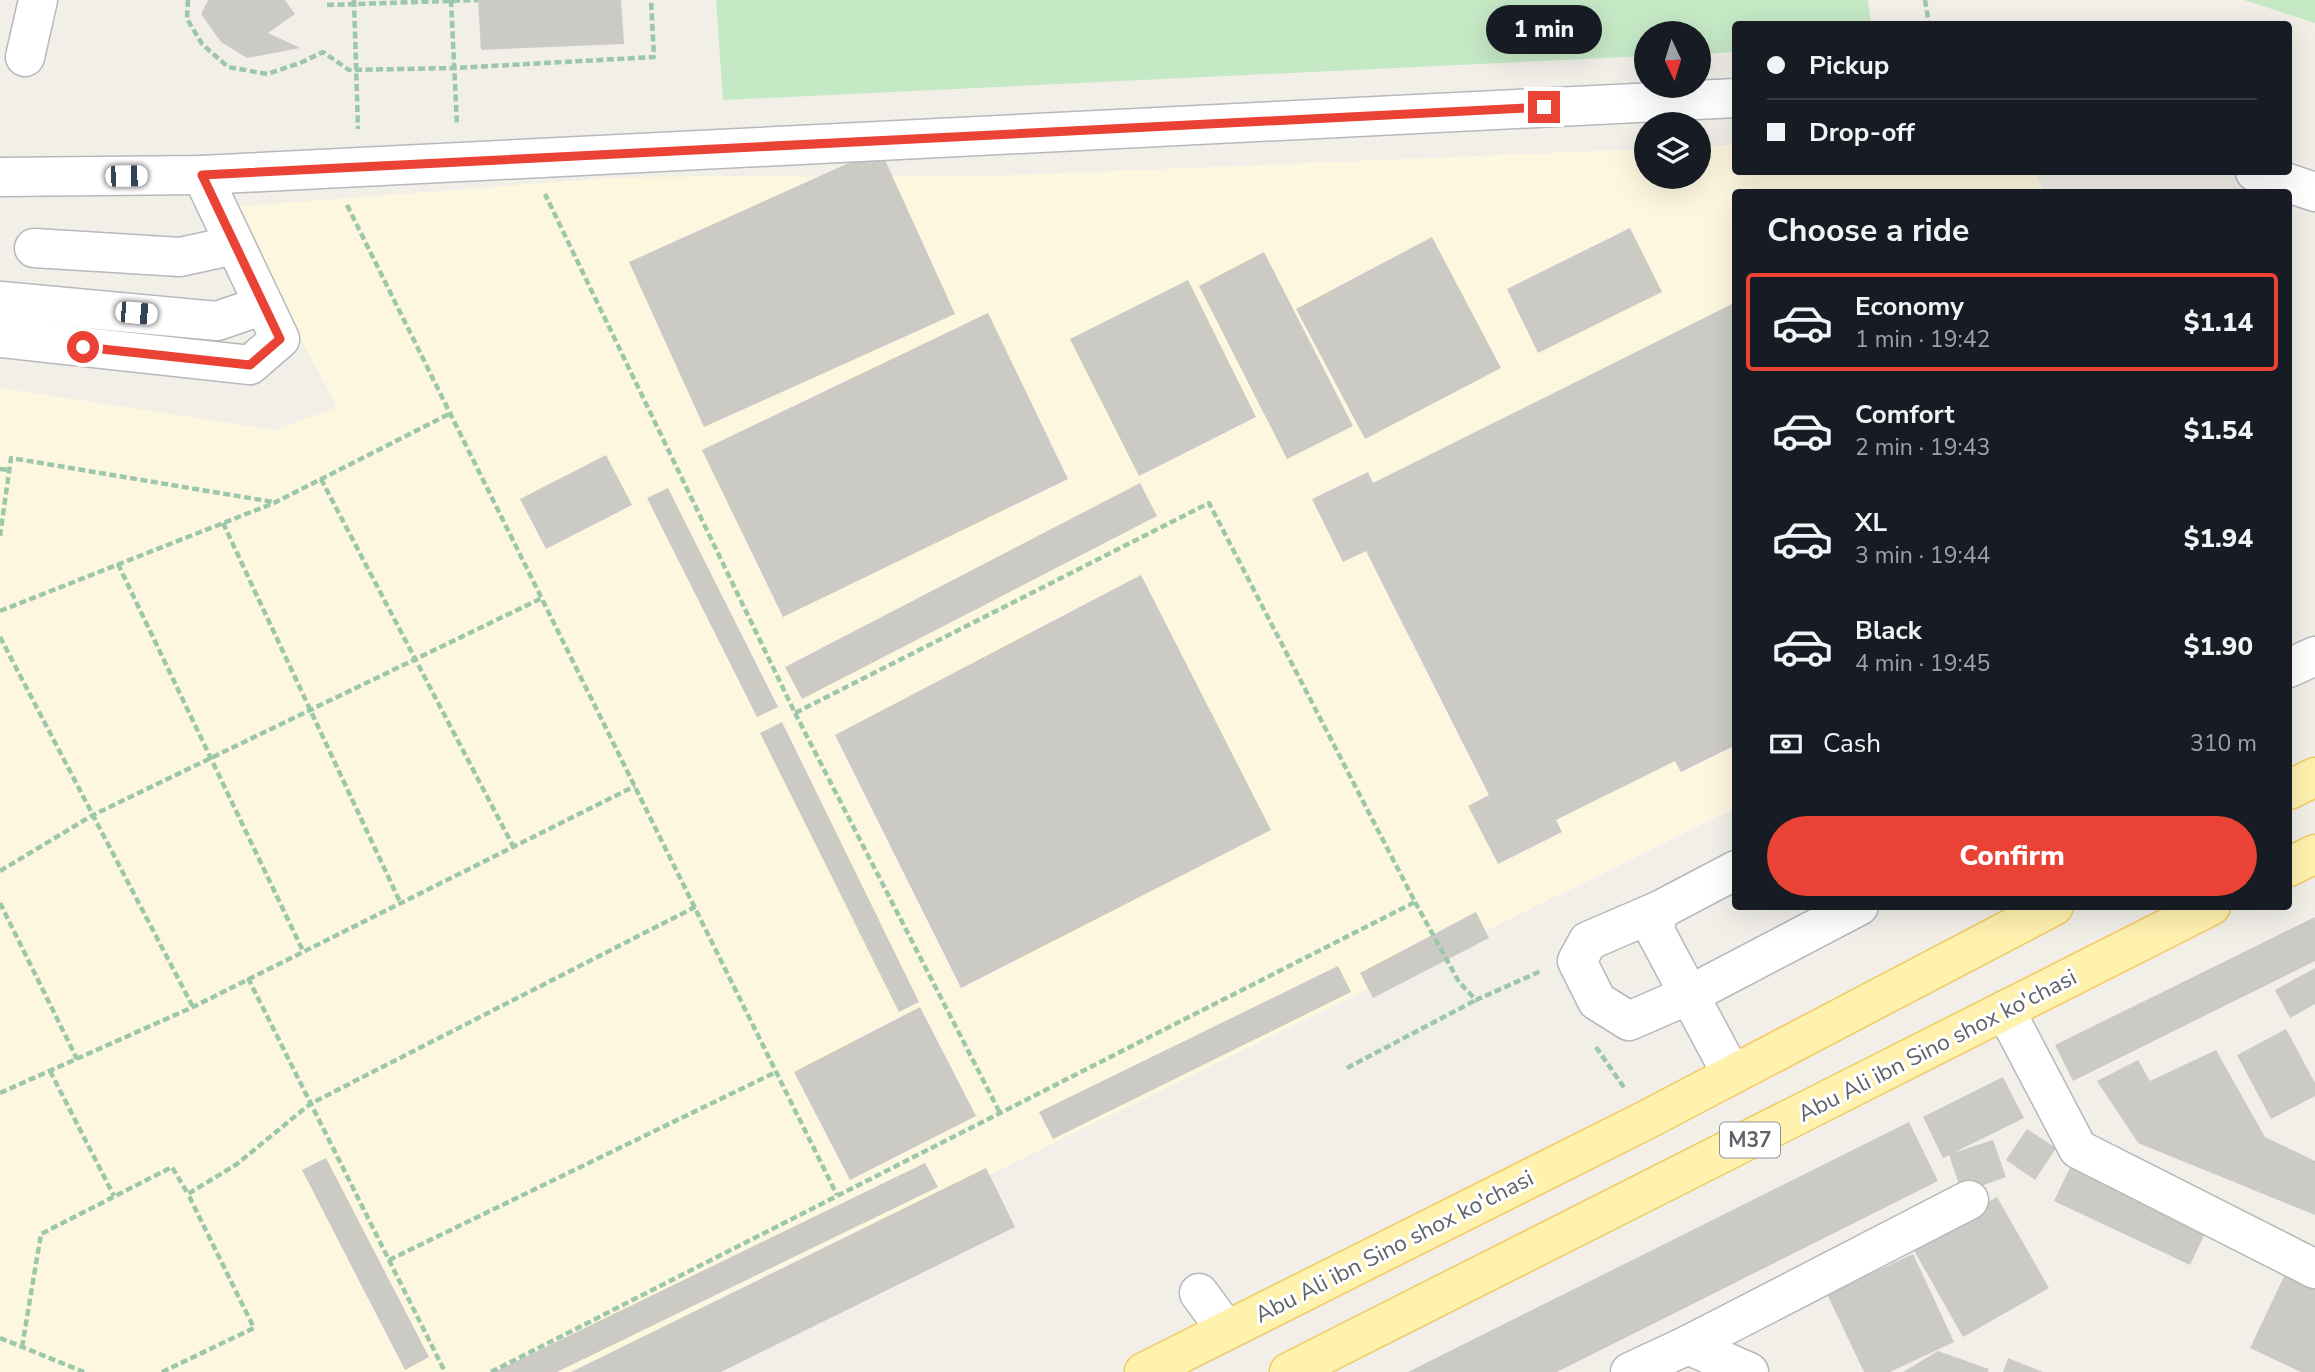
<!DOCTYPE html>
<meta charset="utf-8">
<style>
body{margin:0;font-family:"Nunito Sans",sans-serif;background:#20242c;color:#f1f3f6;height:100vh;display:flex;flex-direction:column;font-size:26px;white-space:nowrap}
*{box-sizing:border-box;margin:0}
p{font-size:23px;color:#9ea1a6}
.icon{flex:none;width:38px;height:38px;fill:none;stroke:currentColor;stroke-width:2;stroke-linecap:round;stroke-linejoin:round}
.map{position:relative;flex:1;overflow:hidden}
.drawer{position:absolute;left:1732px;top:189px;width:560px;height:721px;display:flex;flex-direction:column;background:#171b24;border-radius:7px;box-shadow:0 7px 28px #0002}
.drawer>*{flex:none}
.hud{position:absolute;left:1732px;top:21px;width:560px;height:154px;border-radius:7px;box-shadow:0 7px 28px #0002;display:grid;align-content:center;height:154px;padding:0 35px;background:#171b24}
.needle{width:46px;rotate:176deg}
.buttons{position:absolute;left:1634px;top:21px;display:grid;gap:14px}
.buttons a{display:grid;place-items:center;width:77px;height:77px;border-radius:50%;background:#171b24;box-shadow:0 7px 28px #0002;font-size:35px}
.end{position:absolute;width:32px;height:32px;margin:-16px;border:9px solid #ea4335;background:#fff;box-shadow:0 0 0 4px #fff}
.from{border-radius:50%}
.bubble{position:absolute;height:49px;border-radius:24px;background:#171b24;box-shadow:0 7px 28px #0002;font-size:23px;font-weight:800;line-height:49px;text-align:center}
.car{position:absolute;width:21px;height:42px;margin:-21px -10px;border-radius:9px;box-shadow:0 0 5px 2px #0007;background:linear-gradient(#fff 24%,#345 0 40%,#fff 0 76%,#345 0 86%,#fff 0)}
.hud b{display:flex;align-items:center;gap:24px;height:66px;font-size:26px}
.hud b+b{border-top:2px solid #363941}
.hud i{width:18px;height:18px;background:#f1f3f6}
ul{padding:0;list-style:none}
li{display:flex;align-items:center;gap:21px;height:98px;margin:0 14px 10px;padding:0 21px;border:4px solid transparent;border-radius:7px}
li div{flex:1}
li b{display:block;font-size:26px}
li em{font-style:normal;font-weight:800}
li.current{border-color:#ea4335}
li>.icon{width:63px;height:63px;stroke-width:1.5}
h2{padding:0 35px;font-size:32px;line-height:84px}
.pay{display:flex;align-items:center;gap:18px;height:77px;padding:0 35px;font-size:26px}
.pay p{margin-inline-start:auto}
.action{display:flex;gap:14px;margin-top:auto;padding:14px 35px}
.action a{flex:1;height:80px;border-radius:42px;background:#ea4335;color:#fff;font-size:28px;font-weight:800;line-height:80px;text-align:center}
.map>svg:first-child{display:block}
</style>
<div class="map">
<svg width="2315" height="1372" viewBox="0 0 2315 1372">
<rect width="100%" height="100%" fill="#f1efe8"/>
<polygon fill="#fef7e0" points="1736,145 1736,172 2034,172 2045,192 1736,192 1736,808 977,1181 695,1372 0,1372 0,388 275,430 337,407 231,207 624,177 992,176 1647,149 1647,177 1699,177 1699,146"/>
<g fill="#c5e8c5">
<polygon points="716,0 1868,0 1871,24 1736,24 1736,52 1699,54 1699,33 1647,33 1647,56 723,100"/>
<polygon points="2244,0 2315,0 2315,23"/>
</g>
<g fill="#cccac5">
<polygon points="208,0 285,0 295,14 268,33 300,48 247,58 221,42 201,14"/>
<polygon points="478,0 621,0 624,44 481,50"/>
<polygon points="880,149 955,314 704,427 629,262"/>
<polygon points="1630,228 1662,292 1538,353 1507,289"/>
<polygon points="1432,237 1501,368 1365,439 1296,309"/>
<polygon points="1264,252 1353,426 1287,459 1199,286"/>
<polygon points="1188,280 1256,417 1139,476 1070,339"/>
<polygon points="1736,302 1736,745 1681,772 1675,761 1556,820 1562,832 1498,864 1468,806 1489,795 1366,551 1343,562 1312,499 1368,472 1373,483"/>
<polygon points="988,313 1068,479 783,617 702,450"/>
<polygon points="606,455 632,505 546,549 520,499"/>
<polygon points="1140,483 1157,516 802,699 785,667"/>
<polygon points="668,488 778,707 757,717 647,498"/>
<polygon points="1141,575 1271,830 961,988 835,735"/>
<polygon points="782,722 919,1002 899,1012 760,733"/>
<polygon points="1476,912 1489,938 1373,998 1360,973"/>
<polygon points="2315,917 2315,961 2073,1081 2055,1045"/>
<polygon points="1338,966 1351,992 1053,1139 1039,1112"/>
<polygon points="2315,968 2315,1004 2290,1018 2275,990"/>
<polygon points="920,1007 976,1116 850,1180 794,1072"/>
<polygon points="2286,1029 2315,1083 2315,1096 2271,1119 2237,1055"/>
<polygon points="2216,1050 2265,1137 2315,1161 2315,1215 2138,1143 2097,1081 2138,1060 2150,1081"/>
<polygon points="2003,1077 2024,1118 1953,1153 1993,1140 2006,1177 1962,1193 1949,1155 1943,1158 1923,1117"/>
<polygon points="1909,1122 1938,1181 1557,1372 1408,1372"/>
<polygon points="2027,1129 2056,1148 2035,1180 2006,1160"/>
<polygon points="326,1158 429,1357 405,1370 302,1170"/>
<polygon points="2074,1159 2210,1223 2190,1265 2054,1201"/>
<polygon points="925,1163 938,1187 557,1372 494,1372"/>
<polygon points="986,1168 1015,1227 721,1372 571,1372"/>
<polygon points="1997,1197 2049,1288 1963,1337 1911,1245"/>
<polygon points="1913,1254 1954,1342 1890,1372 1864,1372 1827,1294"/>
<polygon points="2289,1266 2315,1278 2315,1372 2301,1372 2250,1348"/>
<polygon points="1938,1351 1989,1369 1988,1372 1903,1372"/>
<polygon points="2008,1358 2043,1372 2003,1372"/>
</g>
<g fill="none" stroke-linecap="round" stroke-linejoin="round">
<g stroke="#b5b8bc" stroke-width="41">
<g id="minor">
<polyline points="25,57 38,0"/>
<polyline points="2255,172 2315,192"/>
<polyline points="0,177 202,175 1736,98"/>
<polyline points="34,248 180,257 235,245"/>
<polyline points="1,301 217,321 264,305"/>
<polyline points="0,338 250,365 280,339 202,175"/>
<polyline points="2289,668 2315,656"/>
<polyline points="1660,910 1588,941 1577,961 1597,1001 1629,1021 1689,995 1859,906"/>
<polyline points="2005,1010 2078,1149 2315,1269"/>
<polyline points="1732,1075 1654,929 1660,910 1736,870"/>
<polyline points="1199,1293 1226,1330"/>
<polyline points="1688,1345 1749,1372"/>
<polyline points="1630,1372 1688,1345 1969,1200"/>
</g>
</g>
<g stroke="#f2c960" stroke-width="41">
<g id="major">
<polyline points="2289,790 2315,777"/>
<polyline points="2289,867 2315,854"/>
<polyline points="1144,1372 1646,1120 2054,906"/>
<polyline points="1289,1372 2211,906"/>
</g>
</g>
<g stroke="#9cc7a9" stroke-width="4.5" stroke-dasharray="7 3.5" stroke-linecap="butt">
<polyline points="188,0 187,19 202,44 228,67 267,74 300,63 323,52 349,70 455,68 654,57 651,0"/>
<polyline points="354,0 358,129"/>
<polyline points="451,0 457,125"/>
<polyline points="1925,0 1929,24"/>
<polyline points="327,5 478,0"/>
<polyline points="347,205 837,1195"/>
<polyline points="0,469 9,470"/>
<polyline points="321,479 513,846"/>
<polyline points="223,523 400,902"/>
<polyline points="0,536 11,458 273,502"/>
<polyline points="118,564 303,951"/>
<polyline points="0,611 274,503 451,413"/>
<polyline points="0,637 193,1007"/>
<polyline points="795,713 1000,1113"/>
<polyline points="0,871 93,815 542,598"/>
<polyline points="1415,902 1459,982 1476,1000 1541,971"/>
<polyline points="0,903 77,1059"/>
<polyline points="248,978 445,1372"/>
<polyline points="1596,1047 1625,1089"/>
<polyline points="1347,1068 1476,1000"/>
<polyline points="50,1071 114,1196"/>
<polyline points="0,1093 193,1007 635,786"/>
<polyline points="389,1260 776,1072"/>
<polyline points="0,1338 84,1372"/>
<polyline points="22,1347 41,1234 172,1167 188,1194"/>
<polyline points="162,1372 254,1328 188,1194 237,1164 310,1104 695,907"/>
<polyline points="491,1372 1415,902 1209,503 795,713 545,194"/>
</g>
<use href="#minor" stroke="#fff" stroke-width="38"/>
<use href="#major" stroke="#fff2af" stroke-width="38"/>
</g>
<g fill="none" stroke-linecap="round" stroke-linejoin="round">
<polyline stroke="#ea4335" stroke-width="9" points="83,347 250,365 280,339 202,175 1544,107"/>
</g>
<g text-anchor="middle" stroke-width="6" stroke-linejoin="round" paint-order="stroke">
<rect fill="#fff" stroke="#8f9295" stroke-width="2" x="1720" y="1122.5" width="60" height="35" rx="5"/>
<g font-size="21" font-weight="bold" fill="#5f6368">
<text x="1750" y="1147">M37</text>
</g>
<g font-size="23" fill="#5f6368" stroke="#fff">
<text transform="translate(1937 1045) rotate(-27)" y="8">Abu Ali ibn Sino shox ko'chasi</text>
<text transform="translate(1394 1246) rotate(-27)" y="8">Abu Ali ibn Sino shox ko'chasi</text>
</g>
</g>
</svg>
<div class="buttons">
<a><svg class="needle" viewBox="-14 -14 28 28"><path d="M0-13l5 13h-10z" fill="#e53935"/><path d="M0 13l5-13h-10z" fill="#9ea1a6"/></svg></a>
<a><svg class="icon" aria-label="layers" viewBox="0 0 24 24"><path d="M12 4l9 5-9 5-9-5zM3 14l9 5 9-5"/></svg></a>
</div>
<i class="end from" style="left:83px;top:347px"></i>
<i class="end" style="left:1544px;top:107px"></i>
<div class="bubble" style="left:1486px;top:5px;width:116px">1 min</div>
<i class="car" style="left:126px;top:176px;rotate:89deg"></i>
<i class="car" style="left:136px;top:313px;rotate:95deg"></i>
<div class="hud">
<b><i class="from"></i>Pickup</b>
<b><i></i>Drop-off</b>
</div>
<section class="drawer">
<h2>Choose a ride</h2>
<ul>
<li class="current"><svg class="icon" aria-label="car" viewBox="0 0 24 24"><path d="M5 17H2v-5l4-1 3-4h7l3 4 3 1v5h-3M9 17h6M6 11h13"/><circle cx="7" cy="17" r="2"/><circle cx="17" cy="17" r="2"/></svg><div><b>Economy</b><p>1 min · 19:42</p></div><em>$1.14</em></li>
<li><svg class="icon" aria-label="car" viewBox="0 0 24 24"><path d="M5 17H2v-5l4-1 3-4h7l3 4 3 1v5h-3M9 17h6M6 11h13"/><circle cx="7" cy="17" r="2"/><circle cx="17" cy="17" r="2"/></svg><div><b>Comfort</b><p>2 min · 19:43</p></div><em>$1.54</em></li>
<li><svg class="icon" aria-label="car" viewBox="0 0 24 24"><path d="M5 17H2v-5l4-1 3-4h7l3 4 3 1v5h-3M9 17h6M6 11h13"/><circle cx="7" cy="17" r="2"/><circle cx="17" cy="17" r="2"/></svg><div><b>XL</b><p>3 min · 19:44</p></div><em>$1.94</em></li>
<li><svg class="icon" aria-label="car" viewBox="0 0 24 24"><path d="M5 17H2v-5l4-1 3-4h7l3 4 3 1v5h-3M9 17h6M6 11h13"/><circle cx="7" cy="17" r="2"/><circle cx="17" cy="17" r="2"/></svg><div><b>Black</b><p>4 min · 19:45</p></div><em>$1.90</em></li>
</ul>
<div class="pay"><svg class="icon" aria-label="cash" viewBox="0 0 24 24"><path d="M3 7h18v10H3z"/><circle cx="12" cy="12" r="2"/></svg>Cash<p>310 m</p></div>
<div class="action"><a>Confirm</a></div>
</section>
</div>
